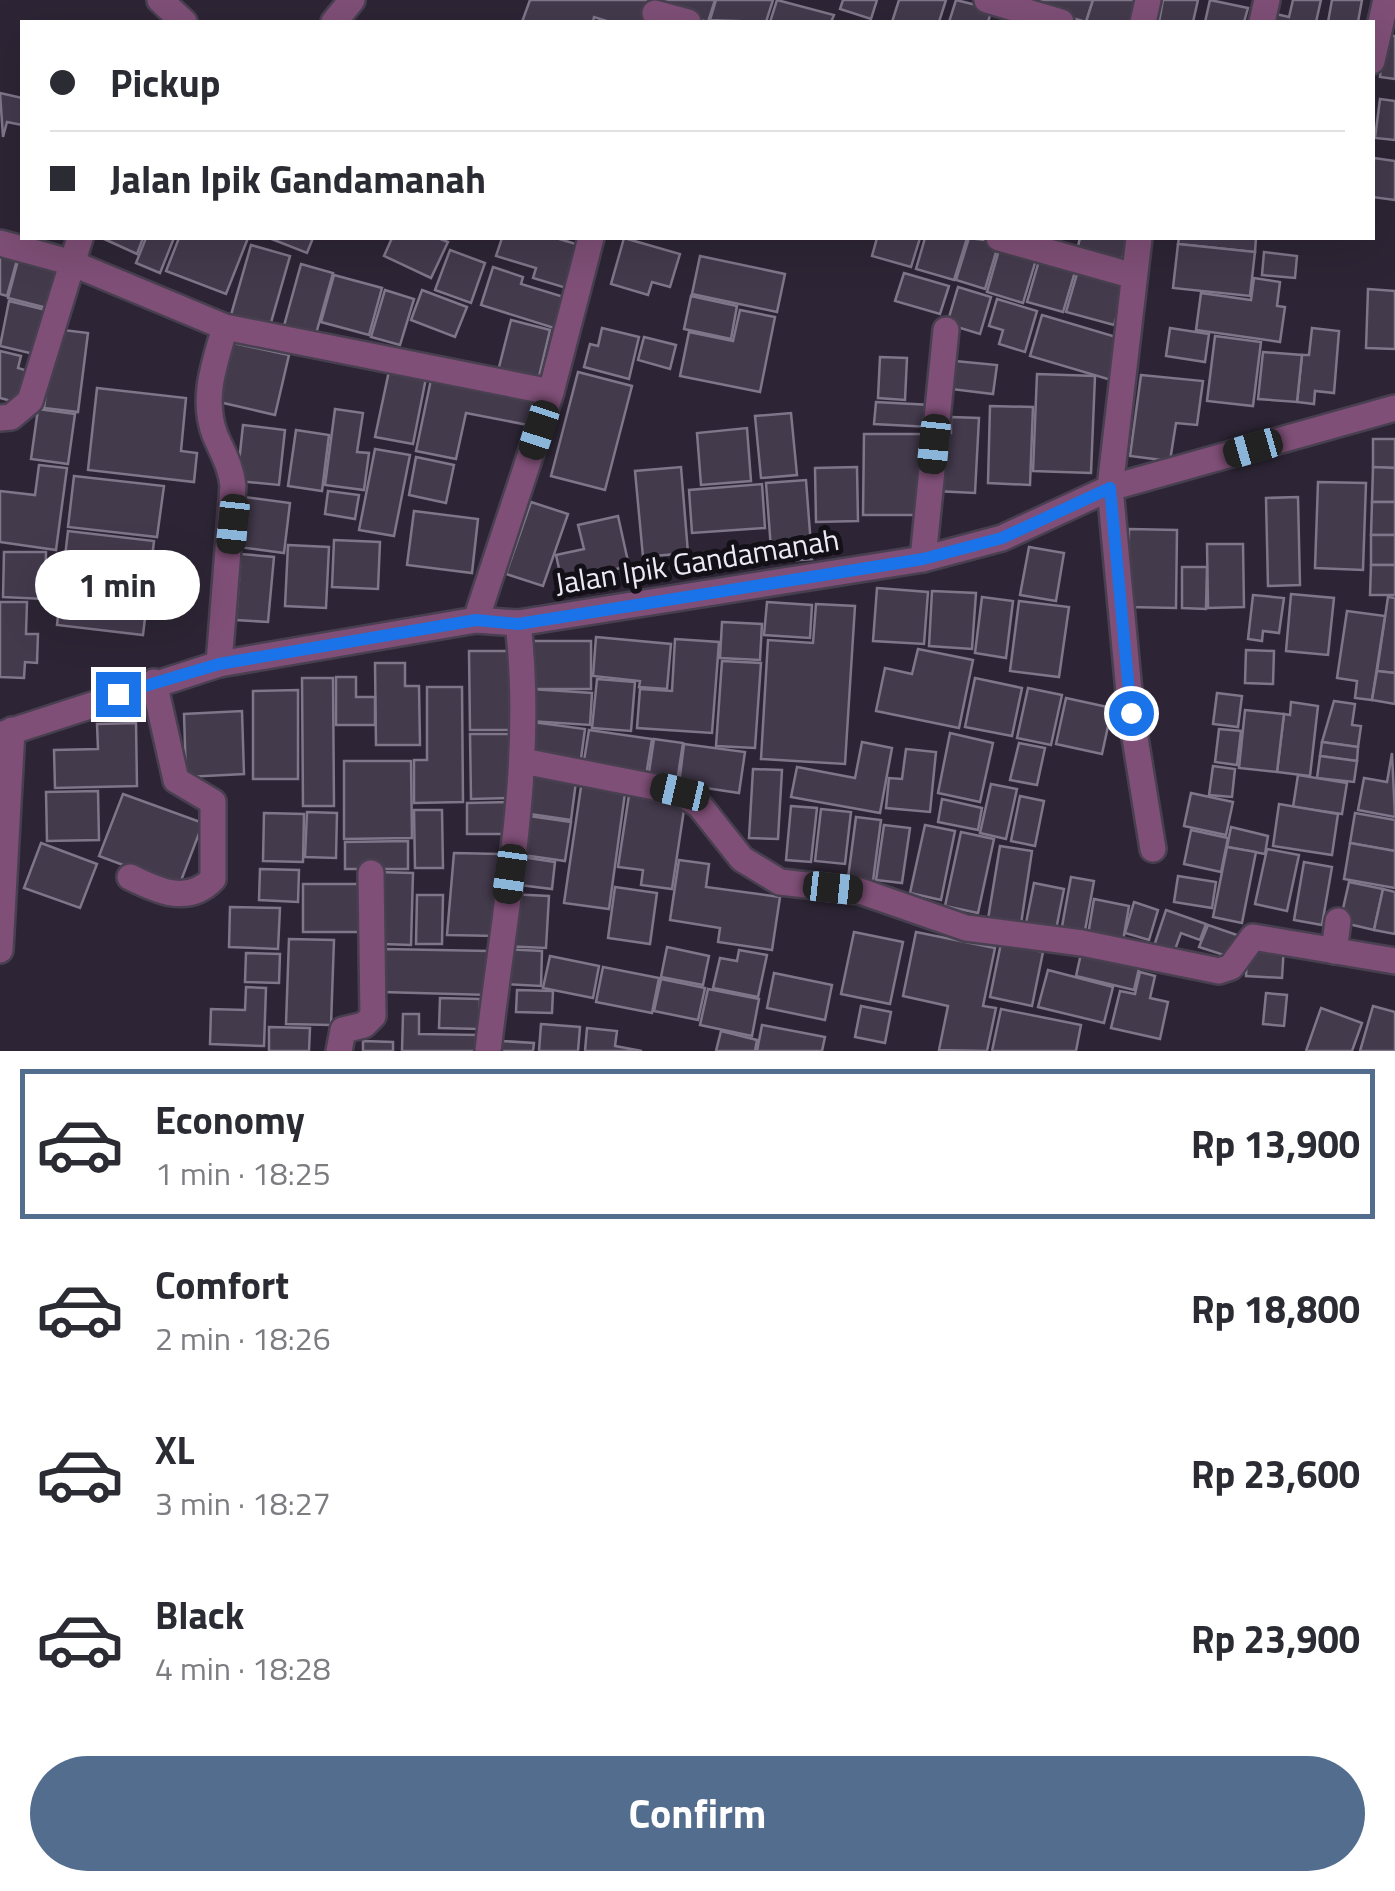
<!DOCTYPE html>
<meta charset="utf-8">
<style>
body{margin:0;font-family:"Titillium Web",sans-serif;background:#f2f2f3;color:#2b2b33;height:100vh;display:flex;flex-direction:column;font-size:38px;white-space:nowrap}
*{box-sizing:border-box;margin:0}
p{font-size:32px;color:#7c7c81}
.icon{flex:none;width:55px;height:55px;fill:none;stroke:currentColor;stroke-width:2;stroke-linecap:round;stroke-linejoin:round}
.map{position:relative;height:1051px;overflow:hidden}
.panel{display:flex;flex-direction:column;background:#fff;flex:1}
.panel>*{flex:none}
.banner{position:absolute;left:20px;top:20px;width:1355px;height:220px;border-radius:0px;box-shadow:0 10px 40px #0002;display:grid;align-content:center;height:220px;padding:0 30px;background:#fff}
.end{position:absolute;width:45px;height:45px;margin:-22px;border:12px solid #1a73e8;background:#fff;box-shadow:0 0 0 5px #fff}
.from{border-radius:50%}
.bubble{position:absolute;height:70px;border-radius:35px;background:#fff;box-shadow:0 10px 40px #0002;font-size:32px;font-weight:700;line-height:70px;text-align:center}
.car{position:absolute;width:30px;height:60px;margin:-30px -15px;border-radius:12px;box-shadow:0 0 8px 2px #0007;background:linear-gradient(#222 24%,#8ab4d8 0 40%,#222 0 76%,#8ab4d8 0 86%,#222 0)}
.banner b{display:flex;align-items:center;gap:35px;height:95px;font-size:38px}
.banner b+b{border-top:2px solid #e1e1e2}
.banner i{width:25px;height:25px;background:#2b2b33}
ul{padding:18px 0 0;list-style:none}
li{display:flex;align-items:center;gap:30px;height:150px;margin:0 20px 15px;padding:0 10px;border:5px solid transparent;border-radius:0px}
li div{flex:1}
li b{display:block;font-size:38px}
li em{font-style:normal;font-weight:700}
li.on{border-color:#526d8d}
li>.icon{width:90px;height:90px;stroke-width:1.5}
.primary-button{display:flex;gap:20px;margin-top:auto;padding:20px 30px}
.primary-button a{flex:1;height:115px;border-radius:60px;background:#526d8d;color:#fff;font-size:40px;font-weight:700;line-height:115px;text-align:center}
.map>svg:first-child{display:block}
</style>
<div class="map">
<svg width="1395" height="1051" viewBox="0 0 1395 1051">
<rect width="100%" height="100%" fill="#2d2535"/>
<g fill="#433a4c" stroke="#7f768a" stroke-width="2.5">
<polygon points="530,0 653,0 645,22 610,22 594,17 593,22 522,22"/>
<polygon points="663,0 715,0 708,22 661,8"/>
<polygon points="716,0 773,0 766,22 710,20"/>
<polygon points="777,0 834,15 831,22 770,22"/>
<polygon points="843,0 877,0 871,19 840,9"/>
<polygon points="899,0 946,0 939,22 892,22"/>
<polygon points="956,0 992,9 988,22 949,22"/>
<polygon points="1011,0 1093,0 1086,22"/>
<polygon points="1093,0 1141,0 1137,22 1086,22"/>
<polygon points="1163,0 1198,0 1193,22 1159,22"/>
<polygon points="1210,0 1248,8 1244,22 1205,22"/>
<polygon points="1293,0 1321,0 1316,22 1274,22 1276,14 1289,17"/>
<polygon points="1332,0 1362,0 1358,22 1328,22"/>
<polygon points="1384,35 1395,36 1395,79 1380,77"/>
<polygon points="0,93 22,98 22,125 7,122 3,137"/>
<polygon points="1380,99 1395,101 1395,140 1375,138"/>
<polygon points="1374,158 1395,161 1395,200 1372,197"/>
<polygon points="102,238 143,238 137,254"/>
<polygon points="146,238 174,238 160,273 136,263"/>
<polygon points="179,238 248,238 226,294 166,271"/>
<polygon points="269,238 313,238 307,253"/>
<polygon points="392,238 438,238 448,242 431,278 384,256"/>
<polygon points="502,238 556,238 586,247 573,290 533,278 536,268 496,256"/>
<polygon points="624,238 680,254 670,287 652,282 648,295 611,284"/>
<polygon points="877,238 920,238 911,267 872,256"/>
<polygon points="925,238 967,238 954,280 916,269"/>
<polygon points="969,238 999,242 985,289 956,280"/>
<polygon points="1080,238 1128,238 1121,263 1077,250"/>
<polygon points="1179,238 1256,238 1255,252 1178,244"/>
<polygon points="1001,243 1038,253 1023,303 987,292"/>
<polygon points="1178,244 1255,252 1250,296 1173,288"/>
<polygon points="251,245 290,256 268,333 229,322"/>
<polygon points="450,250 485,263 471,303 435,290"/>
<polygon points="1264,252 1297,256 1295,278 1262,275"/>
<polygon points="20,253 41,258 39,267 57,271 47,308 8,298"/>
<polygon points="1041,254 1077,265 1063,312 1027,302"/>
<polygon points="0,256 17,260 7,296 0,294"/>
<polygon points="700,256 785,274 777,312 692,294"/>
<polygon points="301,264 333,273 314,341 282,333"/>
<polygon points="493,267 523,277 521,284 564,297 554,328 481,305"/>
<polygon points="1079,267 1127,281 1114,325 1066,312"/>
<polygon points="904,273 949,286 940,314 895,301"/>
<polygon points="334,275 382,288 369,335 321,322"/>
<polygon points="1254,278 1280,282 1277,306 1285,307 1280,342 1196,330 1201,293 1251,300"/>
<polygon points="958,287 991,297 980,334 947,324"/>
<polygon points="1368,289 1395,291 1395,349 1366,348"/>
<polygon points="385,290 414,299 400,345 371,337"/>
<polygon points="422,290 467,307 455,337 411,320"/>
<polygon points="691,296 737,306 731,339 684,329"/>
<polygon points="997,299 1037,311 1025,352 999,344 1003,330 989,326"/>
<polygon points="9,301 46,310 34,354 0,346"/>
<polygon points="740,310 775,317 760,392 680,376 689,332 733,341"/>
<polygon points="1042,315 1123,339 1111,380 1030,356"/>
<polygon points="511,320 550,330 537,385 497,375"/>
<polygon points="602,328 639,337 629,379 584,367 590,344 598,346"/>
<polygon points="1170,328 1209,334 1205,362 1166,356"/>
<polygon points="1312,328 1339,331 1334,393 1315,391 1314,404 1297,402 1302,355 1309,355"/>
<polygon points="55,329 88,333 78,412 44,408"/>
<polygon points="1215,336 1261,342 1253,406 1207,401"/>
<polygon points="644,337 676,345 670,369 638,360"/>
<polygon points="233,343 289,355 275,415 219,402"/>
<polygon points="0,351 21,356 18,368 34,373 26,405 0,398"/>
<polygon points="1263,352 1302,355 1297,402 1258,399"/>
<polygon points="880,357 907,358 905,400 878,398"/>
<polygon points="955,361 997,365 993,394 951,389"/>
<polygon points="433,370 535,390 528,425 466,413 456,459 416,451"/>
<polygon points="389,371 426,378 413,444 375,437"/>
<polygon points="578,372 632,386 605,490 551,476"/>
<polygon points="1037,374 1095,376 1091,473 1033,471"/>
<polygon points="1141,375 1203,381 1197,425 1176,423 1170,461 1130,456"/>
<polygon points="97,388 186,398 181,451 197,453 194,482 88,470"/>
<polygon points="876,402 931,405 930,427 874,424"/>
<polygon points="990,406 1033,407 1030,485 988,483"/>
<polygon points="38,409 75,414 68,464 31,459"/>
<polygon points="335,409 363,413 357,452 369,453 364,490 325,485"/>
<polygon points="791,413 797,475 761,478 755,416"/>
<polygon points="951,417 979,418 975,493 935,491 938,432 951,433"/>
<polygon points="243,425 285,430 279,485 237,481"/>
<polygon points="747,428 751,481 701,485 697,433"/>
<polygon points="296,430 329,435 322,491 288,486"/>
<polygon points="864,434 923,434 922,515 863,515"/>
<polygon points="1373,439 1395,439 1395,468 1373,467"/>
<polygon points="375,449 410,455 394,536 359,530"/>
<polygon points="416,457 454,465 446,503 409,495"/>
<polygon points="39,465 67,468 56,550 0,542 0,491 35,495"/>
<polygon points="681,467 688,553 643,557 635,471"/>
<polygon points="857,467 858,521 816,522 815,468"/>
<polygon points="1373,467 1395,468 1395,502 1372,502"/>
<polygon points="74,476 164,486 157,537 68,527"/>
<polygon points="806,480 812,559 772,562 766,483"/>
<polygon points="1318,482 1366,483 1363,570 1315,568"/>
<polygon points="762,484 765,528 692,533 689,490"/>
<polygon points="328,491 359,495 355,519 325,514"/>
<polygon points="244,497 290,503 284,553 238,547"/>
<polygon points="1298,497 1300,585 1268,586 1266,498"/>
<polygon points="531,502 568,514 543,586 506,574"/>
<polygon points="1372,502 1395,502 1395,535 1371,535"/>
<polygon points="414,511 478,519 472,573 407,565"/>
<polygon points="618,516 629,566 562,582 556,555 584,549 578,525"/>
<polygon points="1129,529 1177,530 1176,608 1128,607"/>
<polygon points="68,531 154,541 143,635 57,625"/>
<rect x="1371" y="535" width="24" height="30"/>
<polygon points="334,540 380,542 378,589 332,587"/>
<polygon points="1207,544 1243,544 1244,607 1208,608"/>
<polygon points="288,545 329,547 326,608 285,606"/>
<polygon points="1029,547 1064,553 1056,601 1020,595"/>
<polygon points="4,552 46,552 45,599 3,597"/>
<polygon points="241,554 274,557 268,622 236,620"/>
<polygon points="1371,565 1395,565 1395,595 1370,595"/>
<polygon points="1182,567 1207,567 1206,609 1182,608"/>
<polygon points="877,588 928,592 924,644 873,641"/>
<polygon points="932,591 976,593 972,649 929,646"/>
<polygon points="1291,594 1334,598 1328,655 1286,651"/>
<polygon points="1253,595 1284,598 1279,633 1263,631 1262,641 1248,639"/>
<polygon points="982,597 1013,601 1006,658 975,653"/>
<polygon points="1388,597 1395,598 1395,673 1377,671"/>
<polygon points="1019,601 1069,607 1059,677 1010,671"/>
<polygon points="0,602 27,602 26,634 38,634 37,663 25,662 24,678 0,677"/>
<polygon points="767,602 812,605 810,638 764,635"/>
<polygon points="816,604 855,606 845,764 761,759 768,640 813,643"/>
<polygon points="1347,611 1385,616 1372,700 1355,698 1357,681 1337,678"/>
<polygon points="722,622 762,624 760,660 720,658"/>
<polygon points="596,637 671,644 667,689 639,687 640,681 593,676"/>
<polygon points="675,639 719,642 712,733 637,728 640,689 672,691"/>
<rect x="527" y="641" width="64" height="48"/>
<polygon points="918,649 973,660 959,728 876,711 885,668 912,674"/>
<polygon points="1246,650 1274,651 1273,684 1245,683"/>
<polygon points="469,651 516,651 516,730 470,730"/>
<polygon points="722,661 761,663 755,748 716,746"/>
<polygon points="375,663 405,663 405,686 419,686 420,745 376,745"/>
<polygon points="1377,671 1395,673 1395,704 1372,700"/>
<polygon points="336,677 356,677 356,697 375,697 375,725 336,725"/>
<polygon points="302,678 333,678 334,806 303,806"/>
<polygon points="975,678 1022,688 1012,736 965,727"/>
<polygon points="597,679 635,682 631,731 592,728"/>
<polygon points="427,687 462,687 463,802 414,803 414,760 427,760"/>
<polygon points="1028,688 1062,695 1051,745 1017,738"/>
<polygon points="531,689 592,693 590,725 529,721"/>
<polygon points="298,690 298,779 253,779 253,691"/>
<polygon points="1217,693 1242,696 1238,727 1213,724"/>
<polygon points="1066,698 1112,708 1102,754 1056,744"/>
<polygon points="1334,701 1355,704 1352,725 1361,726 1358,747 1322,742"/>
<polygon points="1291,702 1318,706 1310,776 1277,772 1284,714 1290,715"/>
<polygon points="1245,710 1284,714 1277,772 1239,768"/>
<polygon points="242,711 244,774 186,777 184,714"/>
<polygon points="532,722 585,729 580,766 527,759"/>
<polygon points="136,723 137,786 55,788 54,750 98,749 97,724"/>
<polygon points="1219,729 1241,731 1237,765 1215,762"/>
<polygon points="589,730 652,739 646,776 583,767"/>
<polygon points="950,733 993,743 980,802 938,793"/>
<polygon points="470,734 515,734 515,798 471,799"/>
<polygon points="654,739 683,743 677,782 648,779"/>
<polygon points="862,742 892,748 880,813 791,797 797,767 855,778"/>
<polygon points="1322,742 1358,747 1357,761 1320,756"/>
<polygon points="1019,743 1045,748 1037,785 1010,780"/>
<polygon points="684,744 745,752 739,793 679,784"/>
<polygon points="906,749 936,752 930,812 886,808 889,778 902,779"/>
<polygon points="1392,753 1395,817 1358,810 1364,778 1387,782"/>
<polygon points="1320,756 1357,761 1354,782 1317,778"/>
<polygon points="344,761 411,761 412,838 344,839"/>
<polygon points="1213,766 1235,769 1232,797 1209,795"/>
<polygon points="529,768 577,774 571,820 523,813"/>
<polygon points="753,769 782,770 778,839 749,838"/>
<polygon points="1298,775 1347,783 1342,814 1293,807"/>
<polygon points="582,780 626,786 609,909 564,903"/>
<polygon points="991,784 1017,789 1006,839 980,833"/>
<polygon points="98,791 99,840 47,841 46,792"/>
<polygon points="1191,793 1233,802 1226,835 1184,826"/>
<polygon points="123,794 203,823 179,886 99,856"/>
<polygon points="629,795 685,803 672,889 641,885 643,870 618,867"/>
<polygon points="1020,796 1044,801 1035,846 1011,841"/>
<polygon points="942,799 982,808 978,830 938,822"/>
<polygon points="513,802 513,834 467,834 467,803"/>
<polygon points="1279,804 1338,814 1332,855 1273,846"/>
<polygon points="791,806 817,808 811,862 786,860"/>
<polygon points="821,809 851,812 845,864 815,861"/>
<polygon points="414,810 442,810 443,868 415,868"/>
<polygon points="307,812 337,813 336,858 305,857"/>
<polygon points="264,813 304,814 303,862 263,861"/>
<polygon points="1355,813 1395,820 1395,851 1350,843"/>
<polygon points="522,815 571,822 565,861 516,854"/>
<polygon points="856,817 881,820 873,881 848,878"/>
<polygon points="884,825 910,828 902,883 876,880"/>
<polygon points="925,825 955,831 941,900 910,893"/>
<polygon points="1231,827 1268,836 1265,854 1227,847"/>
<polygon points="1191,830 1228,838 1221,872 1184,864"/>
<polygon points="961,832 994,839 978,913 945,906"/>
<polygon points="408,841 408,869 345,869 345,842"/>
<polygon points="41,843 97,864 80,908 24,888"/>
<polygon points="1350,843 1395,851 1395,888 1344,879"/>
<polygon points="1000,846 1032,851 1021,924 988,919"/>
<polygon points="1227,847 1256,852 1242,923 1213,917"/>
<polygon points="1267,849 1299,855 1287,911 1255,904"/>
<polygon points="454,853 499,854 497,936 447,935"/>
<polygon points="515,856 555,862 552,889 511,884"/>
<polygon points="679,860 709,864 706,887 780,897 772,950 718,942 720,928 670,920"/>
<polygon points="1304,862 1332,867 1322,925 1294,920"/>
<polygon points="260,869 299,870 298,902 259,900"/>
<polygon points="376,872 413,873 411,945 382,944"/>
<polygon points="1178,876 1216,882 1212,908 1174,902"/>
<polygon points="1071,877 1094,881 1084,936 1061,932"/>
<polygon points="1349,882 1383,889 1374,930 1340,922"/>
<polygon points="1034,883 1064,889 1055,935 1025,928"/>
<rect x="303" y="884" width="58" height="48"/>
<polygon points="615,887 657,893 650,944 608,938"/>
<polygon points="1383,889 1395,892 1395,934 1374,930"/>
<polygon points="508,894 549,896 546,948 505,946"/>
<polygon points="417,895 443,895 442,944 416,944"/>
<polygon points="1094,899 1129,906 1123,941 1088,935"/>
<polygon points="1134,902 1158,910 1149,940 1125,933"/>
<polygon points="230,907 280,908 278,949 229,947"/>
<polygon points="1166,910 1206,924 1200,940 1181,933 1172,958 1152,952"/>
<polygon points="1208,925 1240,936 1233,958 1199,947"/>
<polygon points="854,932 903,942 890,1004 841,994"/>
<polygon points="916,932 995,948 983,1006 996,1008 987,1051 939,1050 948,1006 903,996"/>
<polygon points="289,939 334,940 331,1025 286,1024"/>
<polygon points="1001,943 1043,952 1032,1006 990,997"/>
<polygon points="1248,944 1284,946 1282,978 1246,976"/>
<polygon points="667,947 709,956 703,985 661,977"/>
<polygon points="383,949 490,951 489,995 382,992"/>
<polygon points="503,949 542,951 541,986 503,984"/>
<polygon points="1082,949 1140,964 1134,990 1076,976"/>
<polygon points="739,950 767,955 758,997 713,988 720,958 737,961"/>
<polygon points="246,953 280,954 279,983 245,982"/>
<polygon points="550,956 599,966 593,998 543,988"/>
<polygon points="603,967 659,978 652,1013 596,1002"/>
<polygon points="1048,970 1113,987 1104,1023 1038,1007"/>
<polygon points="1140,972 1155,976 1150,998 1168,1002 1160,1039 1111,1028 1120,991 1135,994"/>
<polygon points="774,973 832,985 825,1020 767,1008"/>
<polygon points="661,979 705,988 698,1020 654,1011"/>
<polygon points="246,987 266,988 264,1046 210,1044 211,1009 245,1010"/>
<polygon points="708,989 759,999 752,1036 700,1025"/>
<polygon points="517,990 553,991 552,1013 516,1012"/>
<polygon points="1266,993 1287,995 1284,1026 1263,1024"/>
<polygon points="440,998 480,999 479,1029 439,1028"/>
<polygon points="861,1006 891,1012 885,1043 855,1037"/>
<polygon points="1373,1006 1395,1012 1395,1051 1360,1051"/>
<polygon points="1321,1008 1362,1023 1352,1051 1306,1051"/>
<polygon points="1001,1009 1081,1025 1076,1051 992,1051"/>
<polygon points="403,1014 419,1014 419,1034 480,1035 480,1051 402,1051"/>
<polygon points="541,1024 580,1027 578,1051 539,1051"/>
<polygon points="762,1025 825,1037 822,1051 757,1051"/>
<polygon points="269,1027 310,1028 309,1051 269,1051"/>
<polygon points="587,1028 617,1031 615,1046 642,1051 585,1051"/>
<polygon points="721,1031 757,1040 755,1051 716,1051"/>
<polygon points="363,1041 393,1042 393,1051 363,1051"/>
<polygon points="502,1041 534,1043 533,1051 501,1051"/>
</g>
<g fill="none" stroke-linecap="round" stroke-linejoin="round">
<g stroke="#484050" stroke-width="30">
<g id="minor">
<polyline points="160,0 184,22"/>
<polyline points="987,0 1061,22"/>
<polyline points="655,13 688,22"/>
<polyline points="334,22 352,0"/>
<polyline points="1143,22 1148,0"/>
<polyline points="1262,22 1267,0"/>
<polyline points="1372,61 1386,0"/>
<polyline points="999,238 1134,276"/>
<polyline points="1139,238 1110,488 1131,713 1153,849"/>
<polyline points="0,243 69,262 225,327 551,392"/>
<polyline points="0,418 11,417 30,401 80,238"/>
<polyline points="923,559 946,330"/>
<polyline points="476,620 551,392 591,238"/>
<path d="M 219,664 L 233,486 C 231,466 223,454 215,435 C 201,398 215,363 225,327"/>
<polyline points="0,735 219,664 476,620 518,623 923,559 1002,538 1110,488 1395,408"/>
<polyline points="523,761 680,792 700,806 742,859 780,882 860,891 966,928 1082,943 1219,971 1231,967 1253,937 1395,961"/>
<path d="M 130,877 C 158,891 188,905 213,879 L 213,802 L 176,780 L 154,682"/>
<polyline points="0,950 12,730"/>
<polyline points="1334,951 1338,921"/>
<polyline points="339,1051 343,1030 364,1025 373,1016 371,873"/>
<path d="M 488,1051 C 504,909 535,766 518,623"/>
</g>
</g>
<use href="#minor" stroke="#7f4f77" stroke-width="25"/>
</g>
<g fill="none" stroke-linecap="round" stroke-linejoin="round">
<polyline stroke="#1a73e8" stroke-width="12" points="118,694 219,664 476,620 518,624 923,559 1002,538 1110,488 1131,713"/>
</g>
<g text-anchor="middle" stroke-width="10" stroke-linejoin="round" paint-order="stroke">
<g font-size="30" fill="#eee9f4" stroke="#131017">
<text transform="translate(697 562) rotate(-9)" y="10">Jalan Ipik Gandamanah</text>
</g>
</g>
</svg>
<i class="end from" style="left:1131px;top:713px"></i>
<i class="end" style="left:118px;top:694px"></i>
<div class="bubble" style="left:35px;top:550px;width:165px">1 min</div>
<i class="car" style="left:539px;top:430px;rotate:198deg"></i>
<i class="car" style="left:934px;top:444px;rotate:186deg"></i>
<i class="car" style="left:1253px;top:448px;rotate:254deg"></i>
<i class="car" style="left:233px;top:524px;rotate:186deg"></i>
<i class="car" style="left:680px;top:792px;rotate:283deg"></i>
<i class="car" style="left:510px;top:874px;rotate:188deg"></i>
<i class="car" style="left:833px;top:888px;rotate:96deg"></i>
<div class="banner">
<b><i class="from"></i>Pickup</b>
<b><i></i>Jalan Ipik Gandamanah</b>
</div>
</div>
<section class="panel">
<ul>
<li class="on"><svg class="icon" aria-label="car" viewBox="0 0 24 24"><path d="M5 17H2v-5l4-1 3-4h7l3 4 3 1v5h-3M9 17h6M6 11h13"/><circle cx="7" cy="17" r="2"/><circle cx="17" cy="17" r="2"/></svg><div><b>Economy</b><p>1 min · 18:25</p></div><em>Rp 13,900</em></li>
<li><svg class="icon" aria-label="car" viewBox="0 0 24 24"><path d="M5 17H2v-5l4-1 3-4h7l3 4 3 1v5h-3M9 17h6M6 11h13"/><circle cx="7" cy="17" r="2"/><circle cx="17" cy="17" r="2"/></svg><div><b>Comfort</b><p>2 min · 18:26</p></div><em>Rp 18,800</em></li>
<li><svg class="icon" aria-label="car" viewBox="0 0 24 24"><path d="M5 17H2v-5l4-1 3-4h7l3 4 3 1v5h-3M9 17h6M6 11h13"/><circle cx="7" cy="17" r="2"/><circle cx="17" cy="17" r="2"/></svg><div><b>XL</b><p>3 min · 18:27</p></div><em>Rp 23,600</em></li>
<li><svg class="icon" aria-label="car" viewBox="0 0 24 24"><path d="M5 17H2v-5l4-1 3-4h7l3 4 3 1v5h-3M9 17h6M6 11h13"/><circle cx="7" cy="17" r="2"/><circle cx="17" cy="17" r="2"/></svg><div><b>Black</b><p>4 min · 18:28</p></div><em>Rp 23,900</em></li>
</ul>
<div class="primary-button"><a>Confirm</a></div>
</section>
